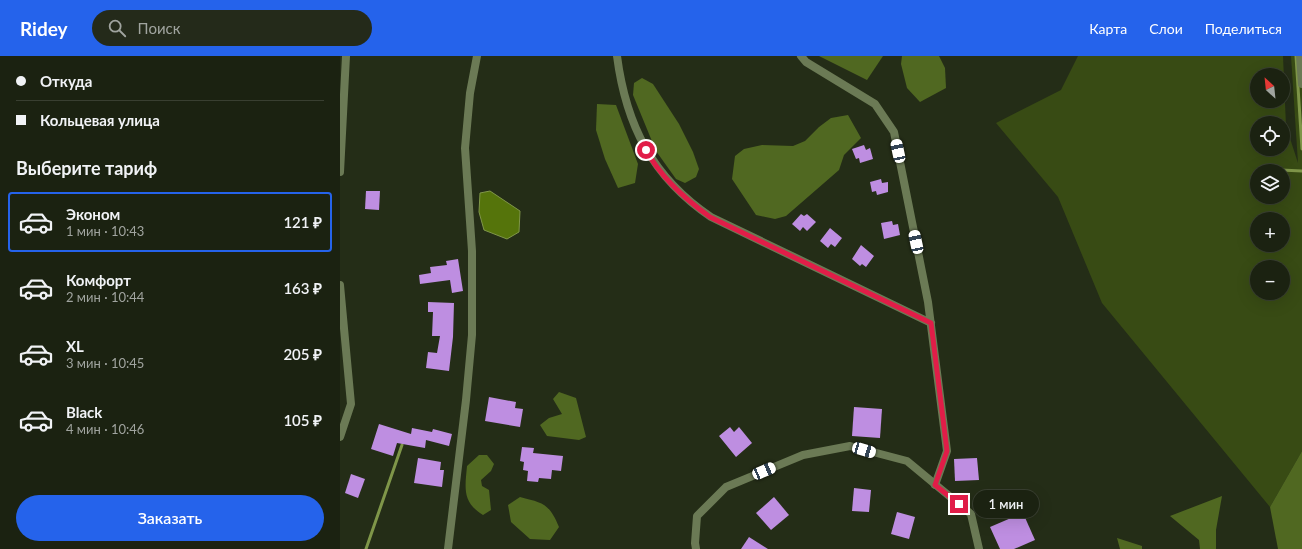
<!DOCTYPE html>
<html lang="ru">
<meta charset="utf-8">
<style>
body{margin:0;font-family:Lato,sans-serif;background:#242a1a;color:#f1f3f6;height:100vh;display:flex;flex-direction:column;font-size:15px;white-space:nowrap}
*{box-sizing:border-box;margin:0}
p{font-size:13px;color:#a0a49f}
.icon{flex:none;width:22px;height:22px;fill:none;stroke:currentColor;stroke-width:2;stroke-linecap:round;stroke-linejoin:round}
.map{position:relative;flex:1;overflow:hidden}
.details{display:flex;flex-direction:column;background:#1b2211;width:340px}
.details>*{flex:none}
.top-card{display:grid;align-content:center;height:88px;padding:0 16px;background:#1b2211}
.needle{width:26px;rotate:333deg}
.buttons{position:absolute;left:910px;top:12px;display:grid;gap:8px}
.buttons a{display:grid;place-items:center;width:40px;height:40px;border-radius:50%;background:#1b2211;box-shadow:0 4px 16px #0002,0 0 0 1px #393f31;font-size:20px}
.end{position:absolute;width:18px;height:18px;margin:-9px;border:5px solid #e11d48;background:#fff;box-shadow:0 0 0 2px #fff}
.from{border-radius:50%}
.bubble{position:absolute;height:28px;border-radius:14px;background:#1b2211;box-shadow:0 4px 16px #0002,0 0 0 1px #393f31;font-size:13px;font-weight:600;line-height:28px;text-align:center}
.car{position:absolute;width:12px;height:24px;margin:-12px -6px;border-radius:5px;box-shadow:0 0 3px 1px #0007;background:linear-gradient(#fff 24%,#345 0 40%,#fff 0 76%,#345 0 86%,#fff 0)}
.top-card b{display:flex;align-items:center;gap:14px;height:38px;font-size:15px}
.top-card b+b{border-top:1px solid #393f31}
.top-card i{width:10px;height:10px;background:#f1f3f6}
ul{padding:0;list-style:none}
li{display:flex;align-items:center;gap:12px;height:60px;margin:0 8px 6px;padding:0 8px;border:2px solid transparent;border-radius:4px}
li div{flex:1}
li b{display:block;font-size:15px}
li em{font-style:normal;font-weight:600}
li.on{border-color:#2563eb}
li>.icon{width:36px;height:36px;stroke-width:1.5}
h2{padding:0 16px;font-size:18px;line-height:48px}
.cta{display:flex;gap:8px;margin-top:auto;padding:8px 16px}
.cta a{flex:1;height:46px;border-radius:24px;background:#2563eb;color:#fff;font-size:16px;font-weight:600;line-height:46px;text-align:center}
header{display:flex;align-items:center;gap:24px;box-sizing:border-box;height:56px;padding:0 20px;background:#2563eb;color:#fff}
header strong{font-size:19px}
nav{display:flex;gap:22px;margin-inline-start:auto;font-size:14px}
.search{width:280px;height:36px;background:#242a1a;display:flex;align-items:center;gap:10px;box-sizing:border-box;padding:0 14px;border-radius:22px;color:#a0a49f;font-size:15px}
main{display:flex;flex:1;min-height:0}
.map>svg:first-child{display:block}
</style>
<header>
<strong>Ridey</strong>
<div class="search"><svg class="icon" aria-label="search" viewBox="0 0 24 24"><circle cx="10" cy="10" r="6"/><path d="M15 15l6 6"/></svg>Поиск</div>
<nav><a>Карта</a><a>Слои</a><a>Поделиться</a></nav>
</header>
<main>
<section class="details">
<div class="top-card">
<b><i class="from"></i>Откуда</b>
<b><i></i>Кольцевая улица</b>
</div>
<h2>Выберите тариф</h2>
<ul>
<li class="on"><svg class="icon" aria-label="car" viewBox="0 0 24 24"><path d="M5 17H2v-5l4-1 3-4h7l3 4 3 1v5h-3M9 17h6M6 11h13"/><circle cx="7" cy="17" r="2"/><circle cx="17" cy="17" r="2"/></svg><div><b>Эконом</b><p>1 мин · 10:43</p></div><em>121 ₽</em></li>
<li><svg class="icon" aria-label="car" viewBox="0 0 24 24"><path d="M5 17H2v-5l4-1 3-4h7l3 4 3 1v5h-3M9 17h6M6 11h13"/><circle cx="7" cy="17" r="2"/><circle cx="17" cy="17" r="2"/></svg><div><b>Комфорт</b><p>2 мин · 10:44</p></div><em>163 ₽</em></li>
<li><svg class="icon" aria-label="car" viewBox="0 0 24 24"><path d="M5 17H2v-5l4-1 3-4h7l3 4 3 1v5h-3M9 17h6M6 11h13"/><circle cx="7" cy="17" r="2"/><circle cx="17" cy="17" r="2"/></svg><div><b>XL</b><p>3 мин · 10:45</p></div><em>205 ₽</em></li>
<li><svg class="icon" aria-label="car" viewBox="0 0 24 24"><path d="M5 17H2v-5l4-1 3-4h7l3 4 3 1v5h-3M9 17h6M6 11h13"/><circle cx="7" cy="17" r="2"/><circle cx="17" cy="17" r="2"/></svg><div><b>Black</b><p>4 мин · 10:46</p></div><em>105 ₽</em></li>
</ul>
<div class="cta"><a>Заказать</a></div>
</section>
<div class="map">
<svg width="962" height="493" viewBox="0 0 962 493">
<rect width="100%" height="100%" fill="#242d17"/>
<path fill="#384b14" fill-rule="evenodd" d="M 738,0 L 943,0 L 946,70 L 958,107 L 951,0 L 962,0 L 962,395 L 930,451 L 762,247 L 718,141 L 656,67 L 721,34 ZM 917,19 L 943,19 L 943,45 L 917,45 ZM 917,67 L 943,67 L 943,93 L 917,93 ZM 917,115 L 943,115 L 943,141 L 917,141 ZM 917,163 L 943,163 L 943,189 L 917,189 ZM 917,211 L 943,211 L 943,237 L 917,237 Z"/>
<g fill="#506821">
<polygon points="479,0 543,0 527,24"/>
<polygon points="562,0 599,0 605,12 606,32 580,46 567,32 561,8"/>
<polygon points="302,22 313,28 339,68 353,96 359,113 356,121 345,127 336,123 316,95 293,39 294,27"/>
<polygon points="257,48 276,49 298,108 295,127 278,132 265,103 256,74"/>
<polygon points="508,59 521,82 504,99 499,114 446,160 435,163 416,159 392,123 395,100 404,93 422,89 453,90 465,85 479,71 491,62"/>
<polygon points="219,336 236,342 246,381 239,384 207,380 200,369 209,362 222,358 213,343"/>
<polygon points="962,395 962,493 938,493 930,451"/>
<path d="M 139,399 L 147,399 L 154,408 L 151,415 L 141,424 L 142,430 L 149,434 L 151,454 L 143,459 C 122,446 125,432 127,410 Z"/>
<polygon points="882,440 876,474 876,493 860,493 859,484 830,460"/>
<path d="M 180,441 C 203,447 209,447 219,471 L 210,484 L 190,483 L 171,466 L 168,449 Z"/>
<polygon points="777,482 802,490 802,493 780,493"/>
</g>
<polygon fill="#55740b" stroke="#7f9649" points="150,135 180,155 179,176 167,183 144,174 139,156 140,137"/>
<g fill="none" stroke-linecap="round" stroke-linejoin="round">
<g stroke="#7f9649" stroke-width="3">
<polyline points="956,0 962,93"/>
<polyline points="941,114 962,115"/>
<polyline points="26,493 62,389"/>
</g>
</g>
<g fill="#be8ee1">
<polygon points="524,89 526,94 530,92 533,103 520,107 519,102 516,103 512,93"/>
<polygon points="541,123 542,127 548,126 548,136 537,139 536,135 532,136 530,126"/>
<polygon points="26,135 40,135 39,154 25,153"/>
<polygon points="461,158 464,160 467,158 476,166 467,175 463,171 460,175 452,168"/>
<polygon points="552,165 553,169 558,168 560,179 544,183 541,167"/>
<polygon points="490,172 502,182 495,191 491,188 488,192 480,185"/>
<polygon points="521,189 534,200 526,211 522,208 520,210 512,203"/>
<polygon points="118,203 123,235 112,237 110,224 80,228 79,219 91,217 90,211 107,209 106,205"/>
<polygon points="88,246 114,247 113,281 109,315 86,312 88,296 97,297 100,280 92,280 93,256 88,256"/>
<polygon points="149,341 176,346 175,352 183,353 180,371 145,365"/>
<polygon points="514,351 542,353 540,382 512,380"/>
<polygon points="39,368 71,378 72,372 92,376 93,373 112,378 109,390 86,384 85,392 57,387 53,400 31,393"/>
<polygon points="390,371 394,376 399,371 412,387 396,401 379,380"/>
<polygon points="182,391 194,392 193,397 223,400 221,415 212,414 211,423 199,422 198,426 187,425 188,415 183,414 184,406 180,405"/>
<polygon points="78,402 101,406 100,414 104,414 102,431 74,427"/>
<polygon points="637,402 639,424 615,425 614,403"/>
<polygon points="11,418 25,423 18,442 5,437"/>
<polygon points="514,432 531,434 529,456 512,455"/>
<polygon points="434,441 449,459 431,474 416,457"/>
<polygon points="557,456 575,461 569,483 551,478"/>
<polygon points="683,457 695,484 674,493 660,493 650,471"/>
<polygon points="409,481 428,493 401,493"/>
</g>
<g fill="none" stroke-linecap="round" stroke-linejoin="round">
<g stroke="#6b7a55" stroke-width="8">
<path d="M 277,0 C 286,69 312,121 371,161 L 591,267"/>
<polyline points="461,0 466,6 535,48 554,76 588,246 607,395 595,429"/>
<polyline points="960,0 962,28"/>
<polyline points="0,116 6,0"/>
<polyline points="0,229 11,348 0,381"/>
<polyline points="108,493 126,344 132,279 132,195 125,92 130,37 137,0"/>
<polyline points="356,493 355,487 357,460 386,431 463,399 510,390 567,405 631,458 639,493"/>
</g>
</g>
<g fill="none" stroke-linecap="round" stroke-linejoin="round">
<path stroke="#e11d48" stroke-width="5" d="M 306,94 C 321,122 345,143 370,161 L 591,267 L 607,395 L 595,429 L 619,448"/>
</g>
</svg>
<div class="buttons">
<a><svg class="needle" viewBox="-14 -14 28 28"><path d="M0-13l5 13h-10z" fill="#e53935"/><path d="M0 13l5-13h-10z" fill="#a0a49f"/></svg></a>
<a><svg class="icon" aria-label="locate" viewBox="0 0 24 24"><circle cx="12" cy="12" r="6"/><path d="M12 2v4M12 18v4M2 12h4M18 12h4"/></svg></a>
<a><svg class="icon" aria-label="layers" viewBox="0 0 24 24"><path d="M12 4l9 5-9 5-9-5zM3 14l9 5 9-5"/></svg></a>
<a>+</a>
<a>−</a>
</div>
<i class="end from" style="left:306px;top:94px"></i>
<i class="end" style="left:619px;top:448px"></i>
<div class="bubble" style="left:633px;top:434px;width:66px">1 мин</div>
<i class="car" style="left:558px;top:95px;rotate:348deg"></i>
<i class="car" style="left:576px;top:186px;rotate:348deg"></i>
<i class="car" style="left:524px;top:394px;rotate:106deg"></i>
<i class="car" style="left:424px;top:415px;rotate:67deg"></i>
</div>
</main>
